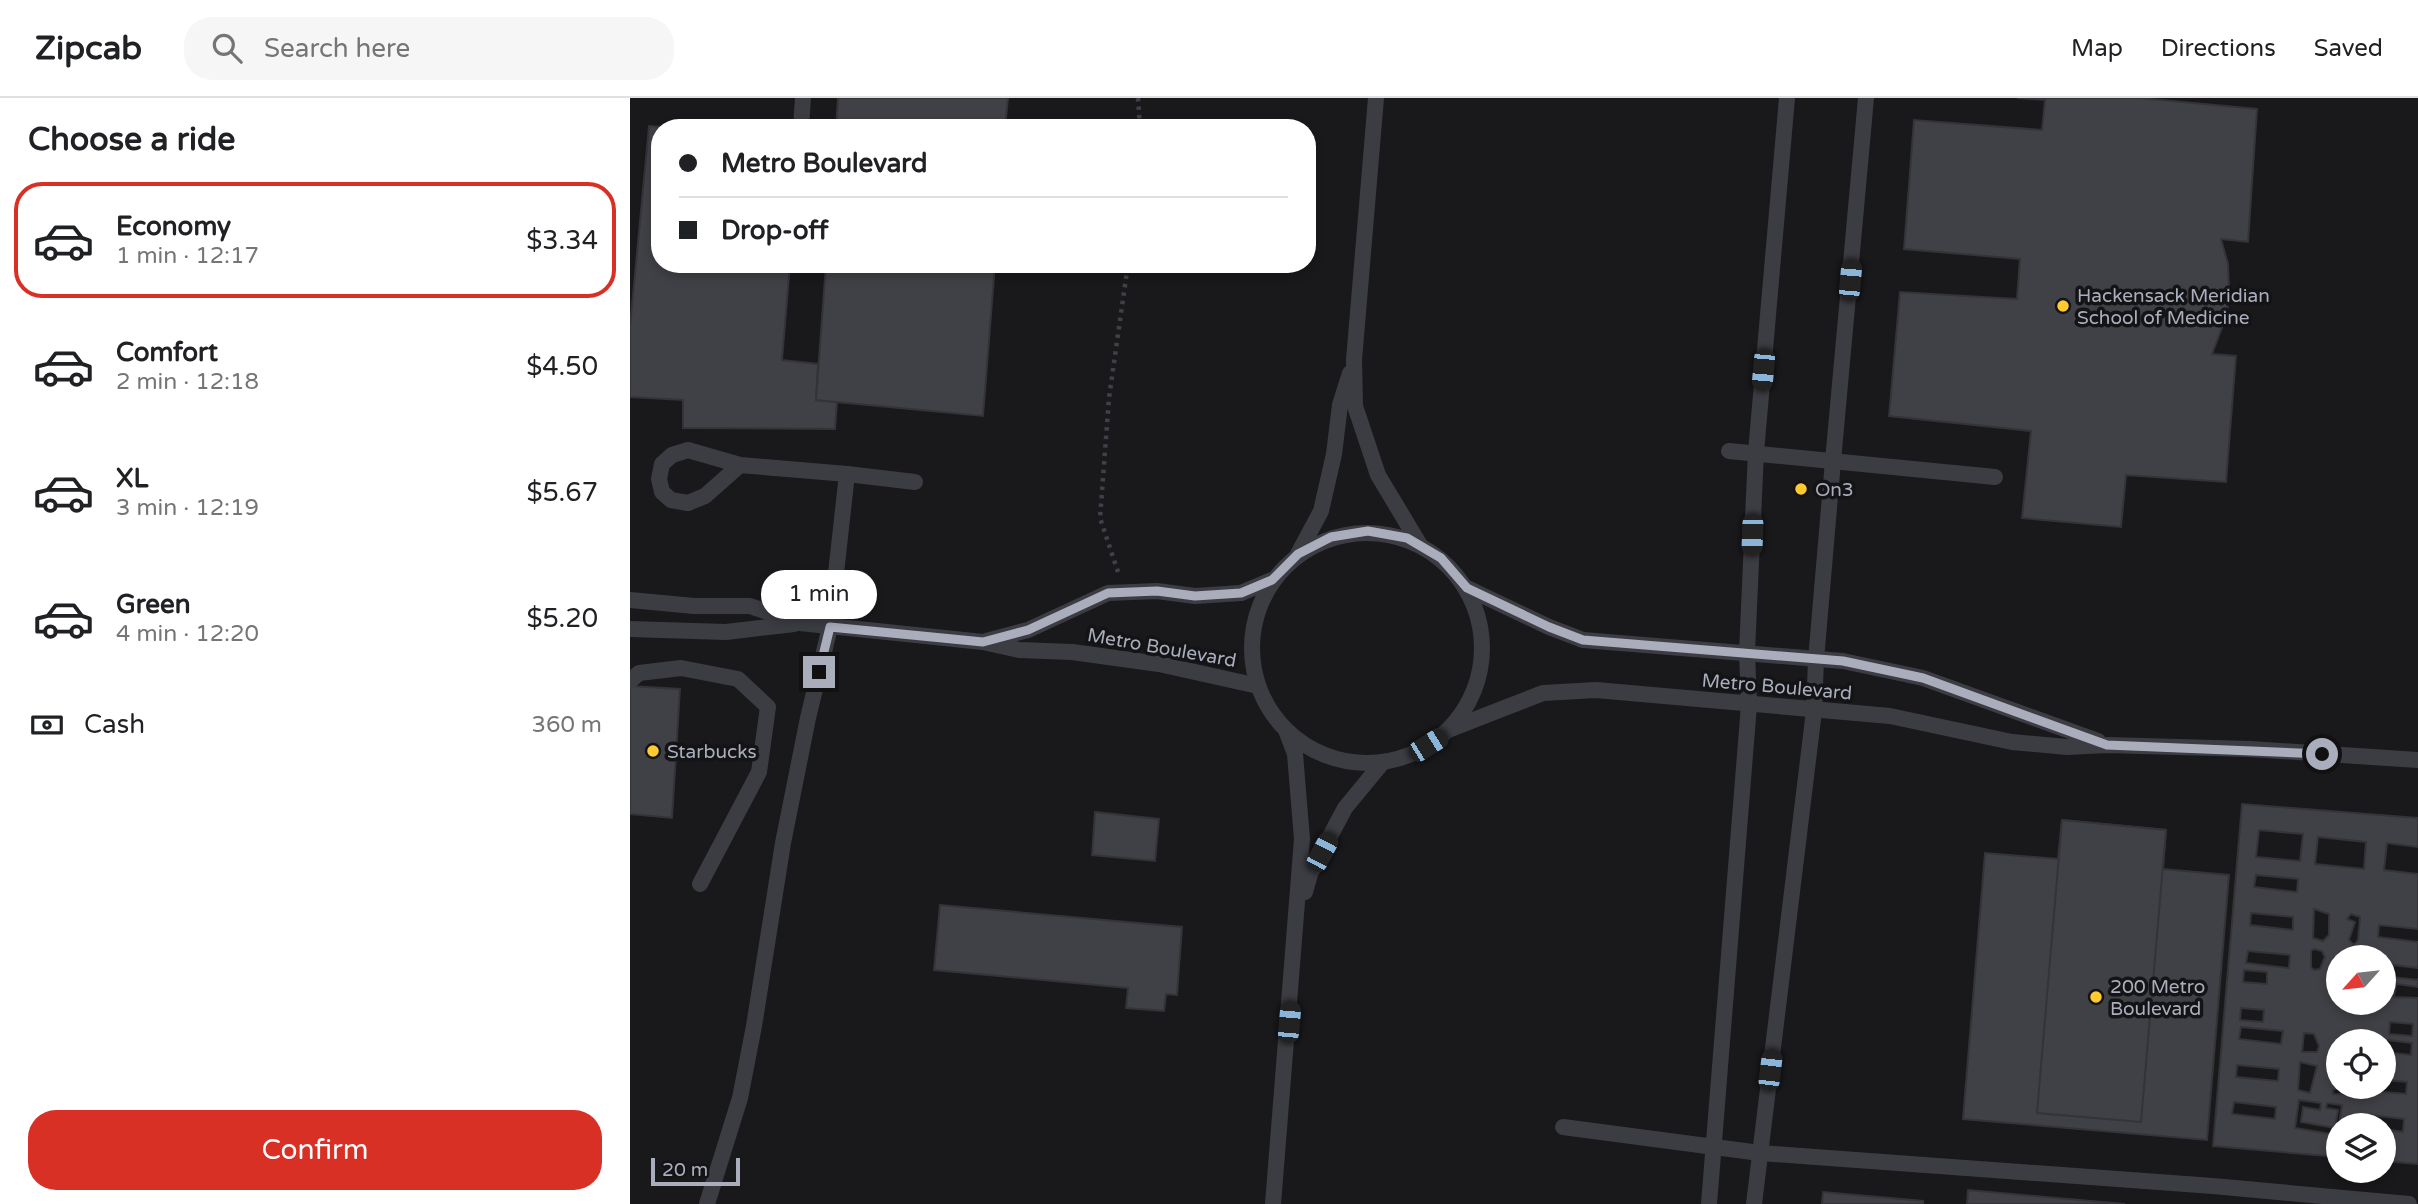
<!DOCTYPE html>
<meta charset="utf-8">
<style>
body{margin:0;font-family:"Varela Round",sans-serif;background:#f6f6f6;color:#202124;height:100vh;display:flex;flex-direction:column;font-size:26px;white-space:nowrap}
*{box-sizing:border-box;margin:0}
p{font-size:23px;color:#757577}
.icon{flex:none;width:38px;height:38px;fill:none;stroke:currentColor;stroke-width:2;stroke-linecap:round;stroke-linejoin:round}
.map{position:relative;flex:1;overflow:hidden}
.drawer{display:flex;flex-direction:column;background:#fff;width:630px}
.drawer>*{flex:none}
.guide{position:absolute;left:21px;top:21px;width:665px;height:154px;border-radius:28px;box-shadow:0 4px 10px #0003;display:grid;align-content:center;height:154px;padding:0 28px;background:#fff}
.needle{width:46px;rotate:243deg}
.tools{position:absolute;left:1696px;top:847px;display:grid;gap:14px}
.tools a{display:grid;place-items:center;width:70px;height:70px;border-radius:50%;background:#fff;box-shadow:0 4px 10px #0003;font-size:35px}
.scale{position:absolute;left:21px;bottom:18px;width:89px;box-sizing:border-box;padding-left:7px;border:4px solid #aaaebc;border-top:0;font-size:19px;line-height:24px;white-space:nowrap;color:#aaaebc;-webkit-text-stroke:5px #141417;paint-order:stroke}
.end{position:absolute;width:32px;height:32px;margin:-16px;border:9px solid #aaaebc;background:#111;box-shadow:0 0 0 4px #111}
.from{border-radius:50%}
.bubble{position:absolute;height:49px;border-radius:24px;background:#fff;box-shadow:0 4px 10px #0003;font-size:23px;font-weight:600;line-height:49px;text-align:center}
.car{position:absolute;width:21px;height:42px;margin:-21px -10px;border-radius:9px;box-shadow:0 0 5px 2px #0007;background:linear-gradient(#222 24%,#8ab4d8 0 40%,#222 0 76%,#8ab4d8 0 86%,#222 0)}
.guide b{display:flex;align-items:center;gap:24px;height:66px;font-size:26px}
.guide b+b{border-top:2px solid #e0e0e0}
.guide i{width:18px;height:18px;background:#202124}
ul{padding:0;list-style:none}
li{display:flex;align-items:center;gap:21px;height:116px;margin:0 14px 10px;padding:0 14px;border:4px solid transparent;border-radius:28px}
li div{flex:1}
li b{display:block;font-size:26px}
li em{font-style:normal;font-weight:600}
li.active{border-color:#d93025}
li>.icon{width:63px;height:63px;stroke-width:1.5}
h2{padding:0 28px;font-size:32px;line-height:84px}
.pay{display:flex;align-items:center;gap:18px;height:77px;padding:0 28px;font-size:26px}
.pay p{margin-inline-start:auto}
.cta{display:flex;gap:14px;margin-top:auto;padding:14px 28px}
.cta a{flex:1;height:80px;border-radius:28px;background:#d93025;color:#fff;font-size:28px;font-weight:600;line-height:80px;text-align:center}
header{display:flex;align-items:center;gap:42px;box-sizing:border-box;height:98px;padding:0 35px;background:#fff;border-bottom:2px solid #e0e0e0}
header strong{font-size:33px}
nav{display:flex;gap:38px;margin-inline-start:auto;font-size:24px}
.search{width:490px;height:63px;background:#f6f6f6;display:flex;align-items:center;gap:18px;box-sizing:border-box;padding:0 24px;border-radius:28px;color:#757577;font-size:26px}
main{display:flex;flex:1;min-height:0}
.map>svg:first-child{display:block}
</style>
<header>
<strong>Zipcab</strong>
<div class="search"><svg class="icon" aria-label="search" viewBox="0 0 24 24"><circle cx="10" cy="10" r="6"/><path d="M15 15l6 6"/></svg>Search here</div>
<nav><a>Map</a><a>Directions</a><a>Saved</a></nav>
</header>
<main>
<section class="drawer">
<h2>Choose a ride</h2>
<ul>
<li class="active"><svg class="icon" aria-label="car" viewBox="0 0 24 24"><path d="M5 17H2v-5l4-1 3-4h7l3 4 3 1v5h-3M9 17h6M6 11h13"/><circle cx="7" cy="17" r="2"/><circle cx="17" cy="17" r="2"/></svg><div><b>Economy</b><p>1 min · 12:17</p></div><em>$3.34</em></li>
<li><svg class="icon" aria-label="car" viewBox="0 0 24 24"><path d="M5 17H2v-5l4-1 3-4h7l3 4 3 1v5h-3M9 17h6M6 11h13"/><circle cx="7" cy="17" r="2"/><circle cx="17" cy="17" r="2"/></svg><div><b>Comfort</b><p>2 min · 12:18</p></div><em>$4.50</em></li>
<li><svg class="icon" aria-label="car" viewBox="0 0 24 24"><path d="M5 17H2v-5l4-1 3-4h7l3 4 3 1v5h-3M9 17h6M6 11h13"/><circle cx="7" cy="17" r="2"/><circle cx="17" cy="17" r="2"/></svg><div><b>XL</b><p>3 min · 12:19</p></div><em>$5.67</em></li>
<li><svg class="icon" aria-label="car" viewBox="0 0 24 24"><path d="M5 17H2v-5l4-1 3-4h7l3 4 3 1v5h-3M9 17h6M6 11h13"/><circle cx="7" cy="17" r="2"/><circle cx="17" cy="17" r="2"/></svg><div><b>Green</b><p>4 min · 12:20</p></div><em>$5.20</em></li>
</ul>
<div class="pay"><svg class="icon" aria-label="cash" viewBox="0 0 24 24"><path d="M3 7h18v10H3z"/><circle cx="12" cy="12" r="2"/></svg>Cash<p>360 m</p></div>
<div class="cta"><a>Confirm</a></div>
</section>
<div class="map">
<svg width="1788" height="1106" viewBox="0 0 1788 1106">
<rect width="100%" height="100%" fill="#19191c"/>
<g fill="#404146" stroke="#333338" stroke-width="2" fill-rule="evenodd">
<polygon points="208,0 378,0 375,30 206,30"/>
<polygon points="1387,0 1510,0 1627,11 1618,144 1591,141 1598,166 1599,191 1597,216 1582,256 1606,258 1596,384 1496,377 1491,429 1392,420 1401,333 1259,318 1270,194 1387,201 1390,161 1274,151 1284,22 1412,32 1415,2"/>
<polygon points="19,28 49,30 30,30 30,166 160,166 152,262 188,266 186,302 207,304 205,331 53,330 53,302 0,299 0,229"/>
<polygon points="196,166 365,166 353,318 186,302"/>
<polygon points="0,588 50,591 42,720 0,716"/>
<path d="M 1612,706 L 1788,720 L 1788,749 L 1757,745 L 1754,772 L 1788,776 L 1788,831 L 1749,827 L 1748,839 L 1788,844 L 1788,870 L 1754,866 L 1754,859 L 1726,859 L 1726,856 L 1723,854 L 1717,854 L 1713,859 L 1708,859 L 1708,905 L 1754,905 L 1754,878 L 1788,882 L 1788,880 L 1788,889 L 1766,886 L 1764,899 L 1788,900 L 1788,1066 L 1754,1063 L 1754,1031 L 1773,1034 L 1774,1021 L 1732,1016 L 1730,1027 L 1709,1027 L 1712,1007 L 1697,1005 L 1696,1010 L 1708,1012 L 1705,1030 L 1671,1024 L 1673,1009 L 1690,1012 L 1691,1005 L 1669,1002 L 1665,1030 L 1707,1037 L 1708,1031 L 1708,1059 L 1583,1048 ZM 1629,732 L 1673,736 L 1670,763 L 1626,759 ZM 1688,739 L 1736,744 L 1734,771 L 1685,766 ZM 1626,777 L 1668,781 L 1667,794 L 1624,789 ZM 1684,811 L 1699,816 L 1699,837 L 1693,843 L 1683,840 ZM 1621,815 L 1663,819 L 1663,832 L 1620,827 ZM 1721,816 L 1730,819 L 1728,842 L 1724,847 L 1719,842 L 1725,824 L 1717,821 ZM 1684,851 L 1692,853 L 1695,859 L 1690,871 L 1684,872 L 1681,869 L 1681,853 ZM 1618,853 L 1660,857 L 1659,870 L 1616,865 ZM 1614,872 L 1637,874 L 1637,886 L 1613,884 ZM 1611,910 L 1634,912 L 1633,924 L 1610,922 ZM 1760,924 L 1783,926 L 1782,938 L 1759,936 ZM 1611,929 L 1653,933 L 1651,946 L 1609,941 ZM 1674,935 L 1684,936 L 1689,948 L 1687,954 L 1672,954 ZM 1716,938 L 1717,943 L 1740,943 L 1740,940 L 1782,945 L 1781,957 L 1754,954 L 1754,982 L 1777,984 L 1776,996 L 1733,992 L 1734,989 L 1716,989 L 1715,996 L 1703,996 L 1703,992 L 1711,990 L 1708,989 L 1708,958 L 1705,952 L 1710,940 ZM 1670,964 L 1687,968 L 1680,995 L 1668,992 ZM 1607,967 L 1649,971 L 1648,983 L 1606,979 ZM 1604,1004 L 1646,1009 L 1645,1021 L 1602,1016 Z"/>
<polygon points="465,714 529,721 525,763 462,757"/>
<polygon points="1432,722 1536,732 1533,771 1599,777 1577,1042 1333,1021 1355,755 1428,761"/>
<polygon points="1432,722 1536,732 1511,1024 1407,1015"/>
<polygon points="310,807 552,829 547,897 536,896 534,913 496,910 498,890 304,872"/>
<polygon points="1338,1092 1495,1106 1337,1106"/>
<polygon points="1193,1094 1293,1103 1293,1106 1192,1106"/>
</g>
<g fill="none" stroke-linecap="round" stroke-linejoin="round">
<g stroke="#3f4148" stroke-width="4.5" stroke-dasharray="3.5 5" stroke-linecap="butt">
<polyline points="508,0 510,30"/>
<polyline points="488,474 470,420 479,300 498,166"/>
</g>
<g stroke="#3c3c43" stroke-width="16">
<polyline points="746,0 724,262 725,308 748,377 790,447"/>
<polyline points="171,30 173,0"/>
<polyline points="1099,353 1365,379"/>
<polyline points="217,376 285,384"/>
<circle cx="737" cy="550" r="115"/>
<polyline points="668,456 691,413 704,356 710,307 720,275"/>
<polyline points="837,490 919,529 953,542 1213,563 1293,580 1468,643"/>
<polyline points="0,502 64,508 120,508 170,525 353,544 389,552 442,554 529,566 628,588"/>
<polyline points="0,531 96,534 164,526"/>
<polyline points="356,543 398,532 478,495 527,493 565,498 611,495 642,482"/>
<polyline points="0,583 9,575 51,570 108,581 138,609 129,674 70,786"/>
<polyline points="818,632 913,595 966,592 1260,618 1382,644 1437,649 1477,647 1620,651 1788,662"/>
<polyline points="675,794 680,776 715,710 753,664"/>
<polyline points="933,1029 1130,1055 1583,1088 1779,1106"/>
<polyline points="77,1106 110,1000 124,928 153,745 178,620 200,529 217,376 110,367 58,352 42,357 32,366 29,381 32,394 41,402 58,405 75,398 110,367"/>
<polyline points="643,1106 672,741 665,656 657,635"/>
<polyline points="1079,1106 1119,607 1117,554 1126,354 1157,0"/>
<polyline points="1124,1106 1184,613 1186,562 1203,363 1236,0"/>
</g>
</g>
<g fill="none" stroke-linecap="round" stroke-linejoin="round">
<polyline stroke="#aaaebc" stroke-width="9" points="189,574 200,529 353,544 398,532 478,495 527,493 565,498 611,495 642,482 668,456 701,439 738,433 777,440 811,460 837,490 919,529 953,542 1213,563 1293,580 1477,647 1692,656"/>
</g>
<g fill="#ffca2e" stroke="#141417" stroke-width="2.5">
<circle cx="1433" cy="208" r="7"/>
<circle cx="1171" cy="391" r="7"/>
<circle cx="23" cy="653" r="7"/>
<circle cx="1466" cy="899" r="7"/>
</g>
<g text-anchor="middle" stroke-width="7" stroke-linejoin="round" paint-order="stroke">
<g font-size="19" fill="#aaaebc" stroke="#141417" text-anchor="start">
<text x="1447" y="204">Hackensack Meridian<tspan x="1447" dy="22">School of Medicine</tspan></text>
<text x="1185" y="398">On3</text>
<text x="37" y="660">Starbucks</text>
<text x="1480" y="895">200 Metro<tspan x="1480" dy="22">Boulevard</tspan></text>
</g>
<g font-size="19" fill="#aaaebc" stroke="#141417">
<text transform="translate(532 549) rotate(10)" y="7">Metro Boulevard</text>
<text transform="translate(1147 588) rotate(5)" y="7">Metro Boulevard</text>
</g>
</g>
</svg>
<div class="tools">
<a><svg class="needle" viewBox="-14 -14 28 28"><path d="M0-13l5 13h-10z" fill="#e53935"/><path d="M0 13l5-13h-10z" fill="#757577"/></svg></a>
<a><svg class="icon" aria-label="locate" viewBox="0 0 24 24"><circle cx="12" cy="12" r="6"/><path d="M12 2v4M12 18v4M2 12h4M18 12h4"/></svg></a>
<a><svg class="icon" aria-label="layers" viewBox="0 0 24 24"><path d="M12 4l9 5-9 5-9-5zM3 14l9 5 9-5"/></svg></a>
</div>
<div class="scale">20 m</div>
<i class="end from" style="left:1692px;top:656px"></i>
<i class="end" style="left:189px;top:574px"></i>
<div class="bubble" style="left:131px;top:472px;width:116px">1 min</div>
<i class="car" style="left:1220px;top:182px;rotate:5deg"></i>
<i class="car" style="left:1133px;top:272px;rotate:185deg"></i>
<i class="car" style="left:1122px;top:437px;rotate:182deg"></i>
<i class="car" style="left:798px;top:647px;rotate:58deg"></i>
<i class="car" style="left:692px;top:754px;rotate:28deg"></i>
<i class="car" style="left:659px;top:924px;rotate:5deg"></i>
<i class="car" style="left:1140px;top:972px;rotate:7deg"></i>
<div class="guide">
<b><i class="from"></i>Metro Boulevard</b>
<b><i></i>Drop-off</b>
</div>
</div>
</main>
